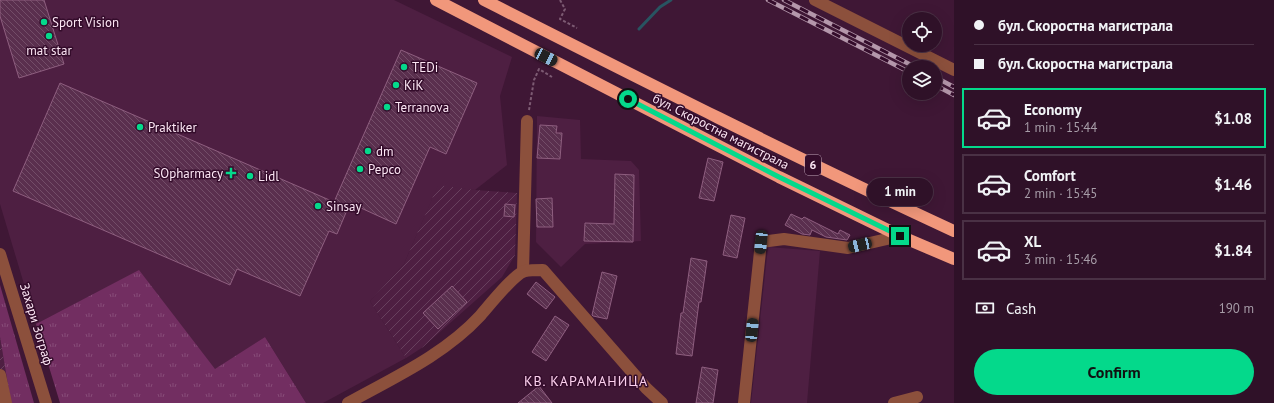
<!DOCTYPE html>
<meta charset="utf-8">
<style>
body{margin:0;font-family:"PT Sans",sans-serif;background:#3b1f34;color:#f1f3f6;height:100vh;display:flex;flex-direction:column;font-size:15px;white-space:nowrap}
*{box-sizing:border-box;margin:0}
p{font-size:13px;color:#a79da8}
.icon{flex:none;width:22px;height:22px;fill:none;stroke:currentColor;stroke-width:2;stroke-linecap:round;stroke-linejoin:round}
.map{position:relative;flex:1;overflow:hidden}
.drawer{display:flex;flex-direction:column;background:#2f1128;width:320px}
.drawer>*{flex:none}
.hud{display:grid;align-content:center;height:88px;padding:0 20px;background:#2f1128}
.tools{position:absolute;left:902px;top:12px;display:grid;gap:8px}
.tools a{display:grid;place-items:center;width:40px;height:40px;border-radius:50%;background:#2f1128;box-shadow:0 4px 16px #0002,0 0 0 1px #4a3145;font-size:20px}
.end{position:absolute;width:18px;height:18px;margin:-9px;border:5px solid #04d98b;background:#111;box-shadow:0 0 0 2px #111}
.from{border-radius:50%}
.bubble{position:absolute;height:28px;border-radius:14px;background:#2f1128;box-shadow:0 4px 16px #0002,0 0 0 1px #4a3145;font-size:13px;font-weight:600;line-height:28px;text-align:center}
.car{position:absolute;width:12px;height:24px;margin:-12px -6px;border-radius:5px;box-shadow:0 0 3px 1px #0007;background:linear-gradient(#222 24%,#8ab4d8 0 40%,#222 0 76%,#8ab4d8 0 86%,#222 0)}
.hud b{display:flex;align-items:center;gap:14px;height:38px;font-size:15px}
.hud b+b{border-top:1px solid #4a3145}
.hud i{width:10px;height:10px;background:#f1f3f6}
ul{padding:0;list-style:none}
li{display:flex;align-items:center;gap:12px;height:60px;margin:0 8px 6px;padding:0 12px;border:2px solid #4a3145;border-radius:0px}
li div{flex:1}
li b{display:block;font-size:15px}
li em{font-style:normal;font-weight:600}
li.active{border-color:#04d98b}
li>.icon{width:36px;height:36px;stroke-width:1.5}
.pay{display:flex;align-items:center;gap:10px;height:44px;padding:0 20px;font-size:15px}
.pay p{margin-inline-start:auto}
.action{display:flex;gap:8px;margin-top:auto;padding:8px 20px}
.action a{flex:1;height:46px;border-radius:24px;background:#04d98b;color:#111;font-size:16px;font-weight:600;line-height:46px;text-align:center}
main{display:flex;flex:1;min-height:0}
.map>svg:first-child{display:block}
</style>
<main>
<div class="map">
<svg width="954" height="403" viewBox="0 0 954 403">
<defs>
<pattern id="industrial-furrows" width="10" height="10" patternUnits="userSpaceOnUse"><rect width="10" height="10" fill="#4e1f42"/><path d="M-1 1l2-2M0 10L10 0M9 11l2-2" fill="none" stroke="#68405e"/></pattern>
<pattern id="grass-tufts" width="24" height="20" patternUnits="userSpaceOnUse"><rect width="24" height="20" fill="#722e61"/><path d="M3 7l-1-3M5 7V3M7 7l1-3M15 17l-1-3M17 17v-4M19 17l1-3" fill="none" stroke="#874c78"/></pattern>
<pattern id="building-back-hatch" width="6" height="6" patternUnits="userSpaceOnUse"><rect width="6" height="6" fill="#5a2f4e"/><path d="M-1 5l2 2M0 0l6 6M5-1l2 2" fill="none" stroke="#734d68"/></pattern>
</defs>
<rect width="100%" height="100%" fill="#3f1735"/>
<g fill="#4e1f42">
<polygon points="0,0 394,0 512,57 500,96 507,165 475,190 438,186 404,264 370,301 406,358 323,403 306,403 265,337 215,370 139,271 36,324 0,204"/>
<polygon points="537,116 580,120 581,159 631,161 639,170 641,241 585,244 561,267 536,242"/>
<polygon points="768,247 820,251 807,403 751,403"/>
</g>
<g fill="url(#industrial-furrows)">
<polygon points="438,185 475,190 517,193 515,255 502,277 423,347 406,358 370,301 404,264"/>
<polygon points="0,337 11,403 0,403"/>
</g>
<g fill="url(#grass-tufts)">
<polygon points="139,270 215,369 265,337 306,403 60,403 36,324"/>
<polygon points="0,285 34,403 11,403 0,337"/>
</g>
<g fill="none" stroke-linecap="round" stroke-linejoin="round">
<polyline stroke="#285461" stroke-width="3" points="639,29 660,7 671,0"/>
</g>
<g fill="url(#building-back-hatch)" stroke="#8e5e7f">
<polygon points="0,0 44,0 64,64 19,78 0,16"/>
<polygon points="401,50 477,83 446,154 430,147 396,224 350,203 337,234 329,231 300,296 237,269 230,285 13,191 60,83 334,202"/>
<polygon points="540,125 557,126 556,133 562,133 560,159 537,158"/>
<polygon points="708,158 723,162 714,201 699,198"/>
<polygon points="615,174 634,175 633,242 584,241 585,223 614,224"/>
<polygon points="552,198 553,227 537,227 536,199"/>
<polygon points="505,204 515,205 514,217 504,216"/>
<polygon points="791,214 802,219 804,217 838,234 840,230 850,235 847,240 826,237 812,230 810,235 802,234 785,225"/>
<polygon points="731,215 745,218 737,258 723,255"/>
<polygon points="691,258 707,261 701,302 699,302 692,356 676,354 681,313 683,313"/>
<polygon points="602,272 617,276 607,319 593,316 592,315"/>
<polygon points="536,282 555,297 546,309 527,294"/>
<polygon points="452,286 467,302 438,329 423,313"/>
<polygon points="555,316 569,325 546,361 532,352"/>
<polygon points="702,367 718,370 713,403 696,403"/>
<polygon points="539,386 552,403 518,403"/>
</g>
<g fill="none" stroke-linecap="round" stroke-linejoin="round">
<g stroke="#7d5b73" stroke-width="2" stroke-dasharray="3 2" stroke-linecap="butt">
<polyline points="560,0 565,9 560,19 577,28"/>
<polyline points="529,110 534,80 539,69 552,77"/>
</g>
<g stroke="#8c503c" stroke-width="12">
<polyline points="815,0 954,70"/>
<polyline points="0,254 46,403"/>
<polyline points="523,271 527,121"/>
<polyline points="0,375 6,403"/>
<path d="M 348,403 C 393,378 444,355 480,316 C 488,307 515,273 525,271 C 530,270 537,270 543,270 L 646,388 L 662,403"/>
<polyline points="744,403 761,242 784,239 848,248 900,236"/>
<polyline points="894,403 917,397"/>
</g>
<g stroke="#f1977b" stroke-width="12">
<polyline points="436,0 779,177 900,236 954,259"/>
<path d="M 484,0 C 640,79 796,158 954,231"/>
</g>
<g stroke="#b497ab" stroke-width="4.5">
<g id="rail">
<polyline points="768,0 909,72"/>
<polyline points="784,0 915,67"/>
<polyline points="935,77 954,87"/>
<polyline points="935,85 954,95"/>
</g>
</g>
<use href="#rail" stroke="#340c2b" stroke-width="3" stroke-dasharray="9" stroke-linecap="butt"/>
</g>
<g fill="none" stroke-linecap="round" stroke-linejoin="round">
<polyline stroke="#04d98b" stroke-width="5" points="628,99 779,177 900,236"/>
</g>
<g fill="#04d98b" stroke="#340c2b" stroke-width="1.5">
<circle cx="44" cy="22" r="4"/>
<circle cx="49" cy="36" r="4"/>
<circle cx="404" cy="67" r="4"/>
<circle cx="396" cy="85" r="4"/>
<circle cx="387" cy="107" r="4"/>
<circle cx="140" cy="127" r="4"/>
<circle cx="368" cy="151" r="4"/>
<circle cx="360" cy="169" r="4"/>
<path d="M229 167h4v4h4v4h-4v4h-4v-4h-4v-4h4z"/>
<circle cx="250" cy="176" r="4"/>
<circle cx="318" cy="206" r="4"/>
</g>
<g text-anchor="middle" stroke-width="3" stroke-linejoin="round" paint-order="stroke">
<rect fill="#340c2b" stroke="#c0a5b8" stroke-width="1" x="805" y="155" width="16" height="20" rx="3"/>
<g font-size="12" font-weight="bold" fill="#fce6f4">
<text x="813" y="169">6</text>
</g>
<g font-size="13" fill="#fce6f4" stroke="#340c2b" text-anchor="start">
<text x="52" y="27">Sport Vision</text>
<text x="49" y="55" text-anchor="middle">mat star</text>
<text x="412" y="72">TEDi</text>
<text x="404" y="90">KiK</text>
<text x="395" y="112">Terranova</text>
<text x="148" y="132">Praktiker</text>
<text x="376" y="156">dm</text>
<text x="368" y="174">Pepco</text>
<text x="223" y="178" text-anchor="end">SOpharmacy</text>
<text x="258" y="181">Lidl</text>
<text x="326" y="211">Sinsay</text>
</g>
<g font-size="13" fill="#fce6f4" stroke="#340c2b">
<text transform="translate(721 131) rotate(27)" y="5">бул. Скоростна магистрала</text>
<text transform="translate(37 324) rotate(73)" y="5">Захари Зограф</text>
</g>
<g font-size="14" letter-spacing="1" fill="#fcd1ee" stroke="#340c2b">
<text x="586" y="386">КВ. КАРАМАНИЦА</text>
</g>
</g>
</svg>
<div class="tools">
<a><svg class="icon" aria-label="locate" viewBox="0 0 24 24"><circle cx="12" cy="12" r="6"/><path d="M12 2v4M12 18v4M2 12h4M18 12h4"/></svg></a>
<a><svg class="icon" aria-label="layers" viewBox="0 0 24 24"><path d="M12 4l9 5-9 5-9-5zM3 14l9 5 9-5"/></svg></a>
</div>
<i class="end from" style="left:628px;top:99px"></i>
<i class="end" style="left:900px;top:236px"></i>
<div class="bubble" style="left:867px;top:178px;width:66px">1 min</div>
<i class="car" style="left:546px;top:57px;rotate:117deg"></i>
<i class="car" style="left:761px;top:242px;rotate:186deg"></i>
<i class="car" style="left:860px;top:245px;rotate:257deg"></i>
<i class="car" style="left:752px;top:330px;rotate:6deg"></i>
</div>
<section class="drawer">
<div class="hud">
<b><i class="from"></i>бул. Скоростна магистрала</b>
<b><i></i>бул. Скоростна магистрала</b>
</div>
<ul>
<li class="active"><svg class="icon" aria-label="car" viewBox="0 0 24 24"><path d="M5 17H2v-5l4-1 3-4h7l3 4 3 1v5h-3M9 17h6M6 11h13"/><circle cx="7" cy="17" r="2"/><circle cx="17" cy="17" r="2"/></svg><div><b>Economy</b><p>1 min · 15:44</p></div><em>$1.08</em></li>
<li><svg class="icon" aria-label="car" viewBox="0 0 24 24"><path d="M5 17H2v-5l4-1 3-4h7l3 4 3 1v5h-3M9 17h6M6 11h13"/><circle cx="7" cy="17" r="2"/><circle cx="17" cy="17" r="2"/></svg><div><b>Comfort</b><p>2 min · 15:45</p></div><em>$1.46</em></li>
<li><svg class="icon" aria-label="car" viewBox="0 0 24 24"><path d="M5 17H2v-5l4-1 3-4h7l3 4 3 1v5h-3M9 17h6M6 11h13"/><circle cx="7" cy="17" r="2"/><circle cx="17" cy="17" r="2"/></svg><div><b>XL</b><p>3 min · 15:46</p></div><em>$1.84</em></li>
</ul>
<div class="pay"><svg class="icon" aria-label="cash" viewBox="0 0 24 24"><path d="M3 7h18v10H3z"/><circle cx="12" cy="12" r="2"/></svg>Cash<p>190 m</p></div>
<div class="action"><a>Confirm</a></div>
</section>
</main>
